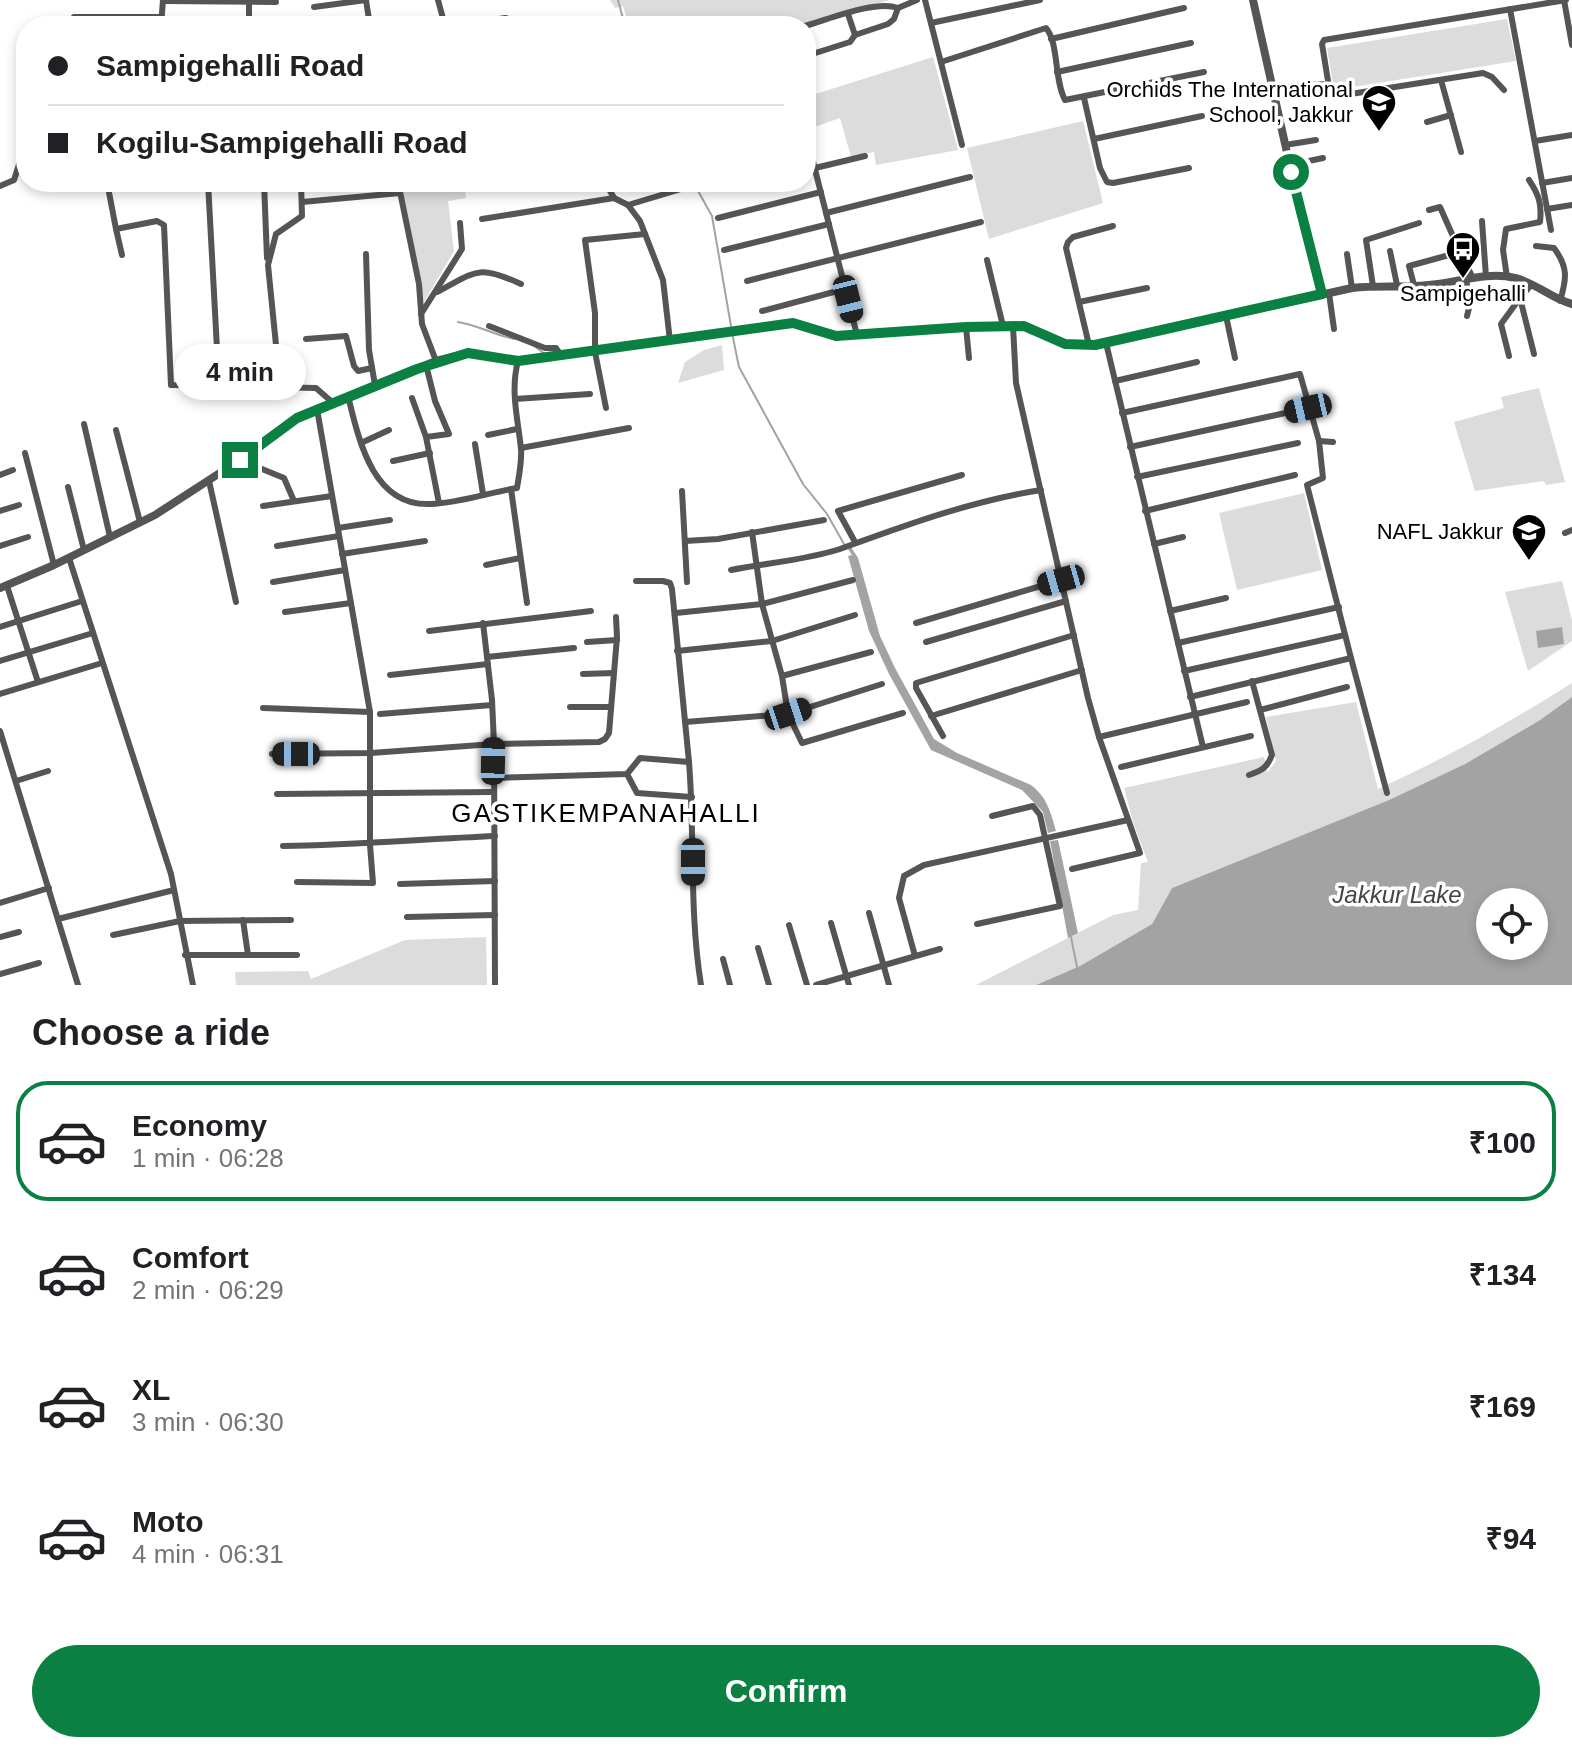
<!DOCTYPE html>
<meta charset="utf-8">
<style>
body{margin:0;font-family:Helvetica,sans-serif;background:#f2f2f2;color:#202124;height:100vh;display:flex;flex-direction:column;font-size:30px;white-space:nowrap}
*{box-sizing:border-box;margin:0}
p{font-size:26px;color:#757577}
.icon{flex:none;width:44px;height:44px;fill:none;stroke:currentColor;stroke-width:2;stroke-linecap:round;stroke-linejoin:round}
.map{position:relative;height:985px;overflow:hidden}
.details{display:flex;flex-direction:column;background:#fff;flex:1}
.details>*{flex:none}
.hud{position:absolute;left:16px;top:16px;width:800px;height:176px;border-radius:32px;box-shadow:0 4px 12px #0003;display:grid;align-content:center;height:176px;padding:0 32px;background:#fff}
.controls{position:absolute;left:1476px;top:888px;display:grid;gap:16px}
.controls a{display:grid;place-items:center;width:72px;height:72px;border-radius:50%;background:#fff;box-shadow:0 4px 12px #0003;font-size:40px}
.end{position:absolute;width:36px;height:36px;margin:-18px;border:10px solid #0b8043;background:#fff;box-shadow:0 0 0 4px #fff}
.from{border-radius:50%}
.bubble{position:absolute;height:56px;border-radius:28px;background:#fff;box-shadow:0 4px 12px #0003;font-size:26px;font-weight:700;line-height:56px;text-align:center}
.car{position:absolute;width:24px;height:48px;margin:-24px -12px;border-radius:10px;box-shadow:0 0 6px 2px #0007;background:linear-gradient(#222 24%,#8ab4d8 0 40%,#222 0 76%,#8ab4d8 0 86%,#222 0)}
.hud b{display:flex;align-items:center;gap:28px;height:76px;font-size:30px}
.hud b+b{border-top:2px solid #e0e0e0}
.hud i{width:20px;height:20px;background:#202124}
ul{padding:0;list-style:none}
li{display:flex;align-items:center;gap:24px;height:120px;margin:0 16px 12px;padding:0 16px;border:4px solid transparent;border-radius:32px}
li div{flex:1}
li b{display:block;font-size:30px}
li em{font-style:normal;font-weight:700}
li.selected{border-color:#0b8043}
li>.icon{width:72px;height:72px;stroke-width:1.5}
h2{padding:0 32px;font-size:36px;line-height:96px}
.cta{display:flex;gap:16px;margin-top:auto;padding:16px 32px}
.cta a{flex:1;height:92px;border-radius:48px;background:#0b8043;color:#fff;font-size:32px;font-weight:700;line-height:92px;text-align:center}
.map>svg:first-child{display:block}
</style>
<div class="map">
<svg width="1572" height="985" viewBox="0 0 1572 985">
<rect width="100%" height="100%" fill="#fff"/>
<g fill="#dcdcdc">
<polygon points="610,0 890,0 799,26 629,26 623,6 615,8"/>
<polygon points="1507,19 1516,61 1334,90 1327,48"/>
<polygon points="933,57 958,150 876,165 874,152 851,157 840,118 806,130 806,97"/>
<polygon points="1083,121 1103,203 989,239 967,148"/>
<polygon points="401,182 464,182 466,198 448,201 454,251 424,302"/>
<polygon points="722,345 724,370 678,383 685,362 704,350"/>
<polygon points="1539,388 1565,482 1546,485 1544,481 1475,491 1454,422 1504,408 1501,397"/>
<polygon points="1304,493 1322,570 1237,590 1219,513"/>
<polygon points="1562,581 1572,620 1572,641 1528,671 1505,592"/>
<path d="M 1572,683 L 1572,697 L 1540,720 L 1465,764 L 1389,800 L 1172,888 L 1152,924 L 1080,966 L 1036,985 L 976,985 L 1113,915 L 1138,910 L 1141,863 L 1148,862 L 1133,822 L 1124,788 L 1264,757 L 1268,772 L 1276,761 L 1266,717 L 1356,702 L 1378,789 C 1446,758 1509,723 1572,683 Z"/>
<polygon points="486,937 487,985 236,985 235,972 308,971 311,979 405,940"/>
</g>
<g fill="#a3a3a3" fill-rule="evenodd">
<path d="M 851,547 L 858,558 L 880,636 L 895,668 L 934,739 L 957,753 L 1031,785 C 1047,797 1051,813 1056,831 L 1048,833 L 1043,812 L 1022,790 L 931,750 L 889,674 L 869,631 L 848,556 L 852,555 L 848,549 Z"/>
<polygon points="1562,627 1564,644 1538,648 1536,631"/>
<path d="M 1572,697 L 1572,985 L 1036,985 L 1080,966 L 1152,924 L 1172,888 L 1389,800 L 1465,764 L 1540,720 ZM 1490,902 L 1534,902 L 1534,946 L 1490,946 Z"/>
<polygon points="1058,840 1078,933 1068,938 1050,841"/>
</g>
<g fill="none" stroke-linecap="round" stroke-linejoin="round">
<g stroke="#a3a3a3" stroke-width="2">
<polyline points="618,0 625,26"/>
<polyline points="693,182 712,216 731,326"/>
<path d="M 458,322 C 478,325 494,335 514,339"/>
<polyline points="732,333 739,367 803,484 827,514 844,544"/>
<polyline points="534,346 545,354"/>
<polyline points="1071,937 1077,967"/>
</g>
<g stroke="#555" stroke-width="6">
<polyline points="438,0 445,26"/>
<polyline points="925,0 962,145"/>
<polyline points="1564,0 1572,45"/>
<polyline points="163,1 276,2"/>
<polyline points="314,7 366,0 370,26"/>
<polyline points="1510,9 1551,230"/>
<polyline points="848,14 855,35"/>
<polyline points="74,17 162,17"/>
<polyline points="931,23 1040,0"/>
<polyline points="161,26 163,0"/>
<polyline points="249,26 249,0"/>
<polyline points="459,26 505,18 512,20 515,26"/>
<polyline points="593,26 596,25"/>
<path d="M 805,26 C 830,19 875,0 898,8 L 917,0"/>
<polyline points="1051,39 1184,8"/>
<polyline points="806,56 850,42 855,35 888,24 894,19 898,8"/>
<path d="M 941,62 L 1046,28 C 1059,43 1054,80 1065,100 L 1204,72"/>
<polyline points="1057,72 1191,43"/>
<polyline points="1441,80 1461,152"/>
<polyline points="1272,87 1328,84"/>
<polyline points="1504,90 1492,77 1483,73 1338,96 1330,93 1322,44 1324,40 1566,0"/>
<polyline points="1084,98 1100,168 1107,182 1113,183 1189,168"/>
<polyline points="1427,122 1451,115"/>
<polyline points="806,134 857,335"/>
<polyline points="1094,139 1202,116"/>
<polyline points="1535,141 1572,135"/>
<polyline points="1285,145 1316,140"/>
<polyline points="1290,165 1323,158"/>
<polyline points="815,168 865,156"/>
<polyline points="107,182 116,229 157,221 164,225 171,385 316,388 332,402"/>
<polyline points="208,182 219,386"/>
<polyline points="264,182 267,258"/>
<polyline points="398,182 419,284 422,324 436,361"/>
<polyline points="605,182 614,198 628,205 640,221 663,280 670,341"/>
<polyline points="1542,183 1572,178"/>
<polyline points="711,185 724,182"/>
<polyline points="0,186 14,180 26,143"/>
<polyline points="302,202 400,193"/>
<polyline points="628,205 681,189"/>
<polyline points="1547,209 1572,205"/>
<polyline points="1429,210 1440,207 1460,252"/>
<polyline points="826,213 970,177"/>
<polyline points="718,218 821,192"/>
<polyline points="482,219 614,198"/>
<polyline points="1482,221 1486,277"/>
<polyline points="116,229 122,255"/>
<path d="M 1536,246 L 1554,248 C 1568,267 1567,278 1560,301"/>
<polyline points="724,250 829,224"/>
<polyline points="1390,251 1397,285"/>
<polyline points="366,254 369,350 375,385"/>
<polyline points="1347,254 1352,288"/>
<polyline points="987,260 1003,326"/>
<path d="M 1507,277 L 1503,250 L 1506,229 L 1540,222 C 1542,204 1539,195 1529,180"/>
<polyline points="1466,279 1470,304 1467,316"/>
<polyline points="747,281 981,222"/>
<polyline points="1414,285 1409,266 1460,252 1473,278"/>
<polyline points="1531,285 1520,298 1534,354"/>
<polyline points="1373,286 1366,240 1419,223"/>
<path d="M 437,292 C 477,271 478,264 521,284"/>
<polyline points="1329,293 1334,329"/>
<polyline points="1079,302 1147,288"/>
<polyline points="762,311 845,289"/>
<polyline points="421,314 462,249 460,223"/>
<polyline points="1226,316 1235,358"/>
<polyline points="489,326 545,348 556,348 561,355"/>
<polyline points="1013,326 1016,383 1088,698 1099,737 1140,853 1072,869"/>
<polyline points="966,327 969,358"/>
<polyline points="306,339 346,336 354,366 358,371 372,368"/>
<polyline points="1106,343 1203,747"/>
<polyline points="276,345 268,265 276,234 302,216 301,182"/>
<polyline points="1089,345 1066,248 1068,242 1073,237 1113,226"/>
<polyline points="1509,356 1501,324 1520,298"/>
<polyline points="426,365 435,401 449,434 426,437 439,503"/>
<polyline points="1115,381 1197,362"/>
<path d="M 348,396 C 359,441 373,507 431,504 C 457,503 485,494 511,489 L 517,488 C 519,475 522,462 521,449 C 518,419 510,391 518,361"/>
<polyline points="412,398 426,437"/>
<polyline points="515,399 590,394"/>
<polyline points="606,408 595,352 595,313 585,240 645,234"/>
<polyline points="1122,413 1300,374 1319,441 1323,478 1307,485 1351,658 1190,697"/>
<polyline points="84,424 110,537"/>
<polyline points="116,430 140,522"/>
<polyline points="488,435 517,429"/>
<polyline points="1319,441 1333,442"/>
<polyline points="361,443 389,430"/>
<polyline points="475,444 483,494"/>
<polyline points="1130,447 1308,408"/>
<polyline points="521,448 629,428"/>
<polyline points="25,453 54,565"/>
<polyline points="240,460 284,478 294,501"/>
<polyline points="393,461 430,453"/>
<polyline points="0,475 13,470"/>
<polyline points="1137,477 1298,443"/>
<polyline points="209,481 236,602"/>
<polyline points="68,487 84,550"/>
<polyline points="511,489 527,603"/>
<polyline points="682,491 687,582"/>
<polyline points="263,506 332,496"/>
<polyline points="0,511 19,505"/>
<polyline points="1145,511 1295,475"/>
<polyline points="338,528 390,520"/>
<polyline points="752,532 762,604 782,676 788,714 802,743 903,713"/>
<polyline points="1565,533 1572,530"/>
<polyline points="685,541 718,539 824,520"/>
<polyline points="855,542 838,511 962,475"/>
<polyline points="1154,544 1183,537"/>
<polyline points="0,546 28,537"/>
<polyline points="277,546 339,536"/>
<polyline points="342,554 425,541"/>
<polyline points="69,558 171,874 193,985"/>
<polyline points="486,565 520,558"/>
<path d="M 731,570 C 765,563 807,560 840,549 C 906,525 971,501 1041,490"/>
<polyline points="273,582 345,570"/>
<polyline points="7,586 38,682"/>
<polyline points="1170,611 1226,598"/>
<polyline points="285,612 351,603"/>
<polyline points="676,613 762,604 853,580"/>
<polyline points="483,623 492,700 494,744 599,742 605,739 609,733 617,637 616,617"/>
<polyline points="916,623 1061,580"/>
<polyline points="0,627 82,601"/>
<polyline points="429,631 591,611"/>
<polyline points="587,642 617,640"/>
<polyline points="926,642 1066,601"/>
<polyline points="1178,643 1339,607"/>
<polyline points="677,651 772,641 855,615"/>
<polyline points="487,657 574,648"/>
<polyline points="1351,658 1387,793"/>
<polyline points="0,661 93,633"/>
<polyline points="1184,671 1345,635"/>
<polyline points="583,674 614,673"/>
<polyline points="390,675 488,664"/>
<polyline points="782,676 871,652"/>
<polyline points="0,694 102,663"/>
<polyline points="570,707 611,707"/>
<polyline points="263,708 370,712"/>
<polyline points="1260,710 1347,687"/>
<polyline points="380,714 492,705"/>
<polyline points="931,716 1082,670"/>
<polyline points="685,722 788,714 882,684"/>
<polyline points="0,731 78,985"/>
<polyline points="943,736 916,688 916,683 1074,635"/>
<polyline points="1099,737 1247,702"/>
<polyline points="272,754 371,753 494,744 495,985"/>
<path d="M 689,762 C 695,836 689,911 701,985"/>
<polyline points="1121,767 1251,736"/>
<polyline points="627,774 637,793 692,797"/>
<path d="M 1249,775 C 1261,771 1267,768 1272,755 L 1252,681"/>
<polyline points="493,778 627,774 640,758 689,762 672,589 670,583 663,581 636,581"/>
<polyline points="16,781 48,771"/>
<polyline points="277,794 492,792"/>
<path d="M 283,846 C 354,845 424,839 495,836"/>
<polyline points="297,882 373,883 370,845 370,712 317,409"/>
<polyline points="400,884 495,881"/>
<polyline points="0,903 49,888"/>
<polyline points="869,913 889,985"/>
<polyline points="407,917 495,915"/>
<polyline points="58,919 174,890"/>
<polyline points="243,920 248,955"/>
<polyline points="831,923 849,985"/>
<polyline points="977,924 1060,906 1040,815 1033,806 992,816"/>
<polyline points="789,925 807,985"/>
<polyline points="113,935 180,921 291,920"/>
<polyline points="0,937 19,932"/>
<polyline points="758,948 769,985"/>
<polyline points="185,955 297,955"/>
<polyline points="915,956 899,898 904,876 924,865 1128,820"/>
<polyline points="723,959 730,985"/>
<polyline points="0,974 39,963"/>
<polyline points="816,985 940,949"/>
</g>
<g stroke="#555" stroke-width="8">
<polyline points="1253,0 1300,211 1322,294"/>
<path d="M 0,588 L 54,565 L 155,515 L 246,456 L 297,418 L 436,361 L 468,353 L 518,361 L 793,323 L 836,336 L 966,327 L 1024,326 L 1065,344 L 1095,345 L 1352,288 C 1378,285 1403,288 1428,285 C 1456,283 1487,271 1515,278 C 1536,283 1552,299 1572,304"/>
</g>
</g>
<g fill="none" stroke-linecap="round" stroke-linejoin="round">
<polyline stroke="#0b8043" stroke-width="10" points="240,460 297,418 417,369 468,353 518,361 793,323 836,336 966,327 1024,326 1065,344 1095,345 1322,294 1291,172"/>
</g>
<defs>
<g id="school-pin" transform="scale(1.8)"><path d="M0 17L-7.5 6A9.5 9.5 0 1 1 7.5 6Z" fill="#000" stroke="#fff"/><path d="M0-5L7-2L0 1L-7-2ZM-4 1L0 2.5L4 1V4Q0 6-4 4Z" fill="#fff"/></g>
<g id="bus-pin" transform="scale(1.8)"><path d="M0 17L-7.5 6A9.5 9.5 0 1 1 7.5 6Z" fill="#000" stroke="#fff"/><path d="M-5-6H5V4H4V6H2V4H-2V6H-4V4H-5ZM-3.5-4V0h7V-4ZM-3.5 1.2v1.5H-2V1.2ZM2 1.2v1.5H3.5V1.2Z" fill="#fff"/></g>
</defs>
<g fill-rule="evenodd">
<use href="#school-pin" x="1379" y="102"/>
<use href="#bus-pin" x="1463" y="249"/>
<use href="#school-pin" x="1529" y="531"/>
</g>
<g text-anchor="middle" stroke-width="7" stroke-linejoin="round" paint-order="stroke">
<g font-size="22" fill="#000" stroke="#fff" text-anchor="end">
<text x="1353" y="97">Orchids The International<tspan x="1353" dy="25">School, Jakkur</tspan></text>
<text x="1463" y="301" text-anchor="middle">Sampigehalli</text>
<text x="1503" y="539">NAFL Jakkur</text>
</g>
<g font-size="24" font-style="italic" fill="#444" stroke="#fff">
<text x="1397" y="903">Jakkur Lake</text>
</g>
<g font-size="26" letter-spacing="2" fill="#000" stroke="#fff">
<text x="606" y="822">GASTIKEMPANAHALLI</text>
</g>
</g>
</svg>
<div class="controls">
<a><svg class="icon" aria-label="locate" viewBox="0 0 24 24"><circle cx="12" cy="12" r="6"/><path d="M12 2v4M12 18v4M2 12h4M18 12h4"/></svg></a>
</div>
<i class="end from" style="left:1291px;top:172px"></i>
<i class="end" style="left:240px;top:460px"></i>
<div class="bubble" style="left:174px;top:344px;width:132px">4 min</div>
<i class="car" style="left:848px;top:299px;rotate:166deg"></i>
<i class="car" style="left:1308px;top:408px;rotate:257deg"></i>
<i class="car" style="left:1061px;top:580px;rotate:254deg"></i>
<i class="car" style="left:788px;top:714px;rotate:72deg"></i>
<i class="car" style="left:296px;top:754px;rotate:270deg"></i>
<i class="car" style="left:493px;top:761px;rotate:1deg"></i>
<i class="car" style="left:693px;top:862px;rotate:180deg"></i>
<div class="hud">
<b><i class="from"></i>Sampigehalli Road</b>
<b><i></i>Kogilu-Sampigehalli Road</b>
</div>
</div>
<section class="details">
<h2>Choose a ride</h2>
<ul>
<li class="selected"><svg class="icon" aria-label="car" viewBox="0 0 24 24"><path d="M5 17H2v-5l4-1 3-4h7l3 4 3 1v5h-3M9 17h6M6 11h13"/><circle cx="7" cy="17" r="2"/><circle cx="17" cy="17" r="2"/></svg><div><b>Economy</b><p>1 min · 06:28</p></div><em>₹100</em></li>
<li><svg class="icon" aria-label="car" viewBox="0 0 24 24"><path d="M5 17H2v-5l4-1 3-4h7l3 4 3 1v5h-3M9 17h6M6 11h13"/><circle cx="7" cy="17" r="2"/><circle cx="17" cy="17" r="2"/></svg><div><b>Comfort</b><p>2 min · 06:29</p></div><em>₹134</em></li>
<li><svg class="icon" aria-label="car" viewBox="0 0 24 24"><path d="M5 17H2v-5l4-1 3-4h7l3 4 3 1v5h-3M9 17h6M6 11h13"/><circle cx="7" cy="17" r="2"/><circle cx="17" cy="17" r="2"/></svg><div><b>XL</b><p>3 min · 06:30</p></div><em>₹169</em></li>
<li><svg class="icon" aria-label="car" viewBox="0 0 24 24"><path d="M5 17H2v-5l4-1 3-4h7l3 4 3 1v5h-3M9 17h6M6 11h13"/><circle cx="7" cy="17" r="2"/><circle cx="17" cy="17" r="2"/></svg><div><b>Moto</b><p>4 min · 06:31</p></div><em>₹94</em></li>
</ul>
<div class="cta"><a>Confirm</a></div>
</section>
